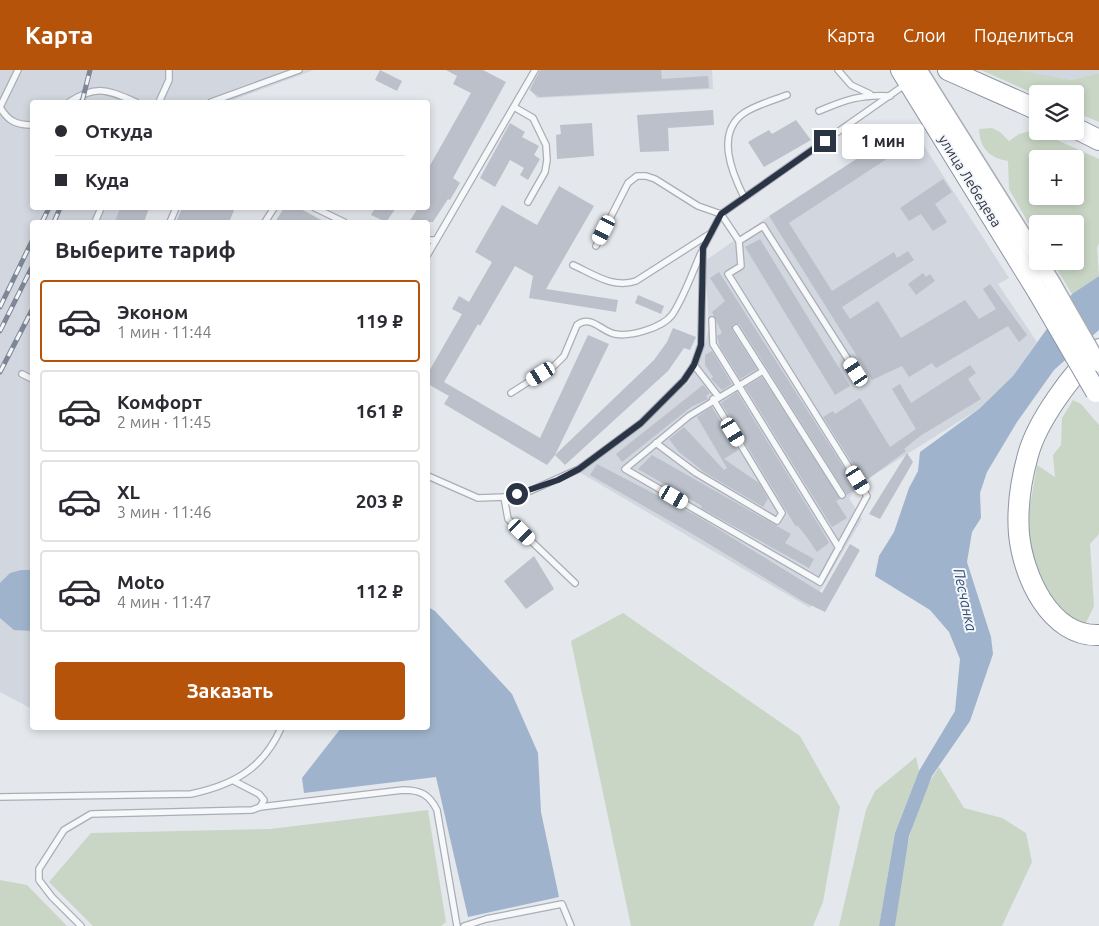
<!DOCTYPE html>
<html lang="ru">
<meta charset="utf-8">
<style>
body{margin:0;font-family:Ubuntu,sans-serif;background:#f7f7f7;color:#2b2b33;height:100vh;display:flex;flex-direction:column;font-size:19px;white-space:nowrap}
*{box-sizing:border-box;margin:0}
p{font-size:16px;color:#7c7c81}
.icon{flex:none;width:28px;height:28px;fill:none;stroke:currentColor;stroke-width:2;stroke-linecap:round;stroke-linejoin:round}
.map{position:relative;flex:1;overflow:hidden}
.drawer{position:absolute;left:30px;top:150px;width:400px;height:510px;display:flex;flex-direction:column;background:#fff;border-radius:5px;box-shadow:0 2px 8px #0003}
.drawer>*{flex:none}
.banner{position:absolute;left:30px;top:30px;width:400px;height:110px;border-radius:5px;box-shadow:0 2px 8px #0003;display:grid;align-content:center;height:110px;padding:0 25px;background:#fff}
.controls{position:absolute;left:1029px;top:15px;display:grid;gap:10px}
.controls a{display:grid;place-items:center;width:55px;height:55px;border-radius:5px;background:#fff;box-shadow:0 2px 8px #0003;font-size:25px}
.end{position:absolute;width:22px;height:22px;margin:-11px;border:6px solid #2b3445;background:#fff;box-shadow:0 0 0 2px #fff}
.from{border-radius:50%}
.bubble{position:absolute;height:35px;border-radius:5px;background:#fff;box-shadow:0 2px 8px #0003;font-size:16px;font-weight:700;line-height:35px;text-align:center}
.car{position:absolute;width:15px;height:30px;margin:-15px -8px;border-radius:6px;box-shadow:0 0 4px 1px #0007;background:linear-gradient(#fff 24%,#345 0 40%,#fff 0 76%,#345 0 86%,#fff 0)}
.banner b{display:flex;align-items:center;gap:18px;height:48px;font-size:19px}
.banner b+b{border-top:1px solid #e1e1e2}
.banner i{width:12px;height:12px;background:#2b2b33}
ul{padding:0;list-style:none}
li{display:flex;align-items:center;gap:15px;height:82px;margin:0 10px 8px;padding:0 15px;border:2px solid #e1e1e2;border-radius:5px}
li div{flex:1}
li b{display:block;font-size:19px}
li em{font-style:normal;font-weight:700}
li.on{border-color:#b45309}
li>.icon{width:45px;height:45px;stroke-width:1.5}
h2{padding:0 25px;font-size:22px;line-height:60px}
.cta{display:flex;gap:10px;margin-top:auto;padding:10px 25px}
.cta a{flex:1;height:58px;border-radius:5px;background:#b45309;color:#fff;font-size:20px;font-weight:700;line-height:58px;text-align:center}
header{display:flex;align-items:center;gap:30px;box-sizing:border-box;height:70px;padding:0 25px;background:#b45309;color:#fff}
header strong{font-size:24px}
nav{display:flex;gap:28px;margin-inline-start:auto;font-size:18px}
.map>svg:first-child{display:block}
</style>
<header>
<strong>Карта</strong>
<nav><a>Карта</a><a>Слои</a><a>Поделиться</a></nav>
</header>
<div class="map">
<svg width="1099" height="856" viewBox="0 0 1099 856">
<rect width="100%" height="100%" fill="#e4e7ec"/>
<g fill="#d2d6de">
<polygon points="0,0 314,0 228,32 32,32 32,138 149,138 144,152 32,152 32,639 0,622"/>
<polygon points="548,0 712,0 713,19 537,28 529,19 536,5 545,6"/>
<polygon points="1009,0 1099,0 1099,3 1071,10"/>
<polygon points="919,68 1009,208 998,214 1037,272 1013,306 979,339 864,411 849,428 862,449 810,538 581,403 689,312 702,284 709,258 705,191 769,146 778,160"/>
</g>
<g fill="#c9d6c5" fill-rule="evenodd">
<polygon points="981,0 1016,0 1071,10 1099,3 1099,52 1075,42 1075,24 1037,25"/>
<path d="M 992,58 L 1000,62 L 1009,71 L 1019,64 L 1035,60 L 1099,89 L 1099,173 L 1097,178 L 1099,206 L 1072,224 L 1052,191 L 1075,191 L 1075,154 L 1038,154 L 1037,168 L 1009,119 L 1008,91 C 989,88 980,78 979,59 ZM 1038,89 L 1075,89 L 1075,126 L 1038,126 Z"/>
<polygon points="1073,330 1081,334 1099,355 1099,464 1090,474 1094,536 1085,555 1072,552 1046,522 1028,475 1026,460 1037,395 1055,407 1053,385 1061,375 1062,348"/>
<polygon points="623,543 800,666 840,737 823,832 813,856 631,856 571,571"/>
<polygon points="916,687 919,701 895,763 879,856 839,856 866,740 875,721"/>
<path d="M 939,697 L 964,738 L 1002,748 L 1026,763 L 1032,792 L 1002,856 L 895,856 C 903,802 907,743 939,697 Z"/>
<polygon points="428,740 446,852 441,856 93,856 49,812 91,763 270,759"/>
<polygon points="0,810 27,815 67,856 0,856"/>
</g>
<g fill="#9fb4cc">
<polygon points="1099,206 1099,260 1054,300 1017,352 987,402 980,423 981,448 972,462 967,492 991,567 993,584 970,651 932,706 909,766 895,856 879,856 895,763 919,701 955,641 960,589 949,562 930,540 875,506 879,486 894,462 909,418 918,401 920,382 979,339 1013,306 1072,224"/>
<polygon points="21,500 32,500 32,561 14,560 0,548 0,513 10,503"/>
<polygon points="428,537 435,541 512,624 538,683 541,742 559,827 468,847 436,707 304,723 302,708 341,658 428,658"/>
</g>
<g fill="#bbc0ca">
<polygon points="380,0 402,11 397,21 375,10"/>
<polygon points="446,0 483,0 506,12 453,108 460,113 450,130 448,129 433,152 409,152 418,138 428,138 428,99 471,23 453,14 457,6"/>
<polygon points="540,0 661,0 662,9 708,6 709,18 539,27 530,20"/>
<polygon points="713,40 714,55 668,58 669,81 640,82 637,45"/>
<polygon points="796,50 811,70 764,97 748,72 769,60 772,64"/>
<polygon points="510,53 525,62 522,67 539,76 534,85 540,89 528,110 520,105 524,98 510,90 495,117 480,108"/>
<polygon points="592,53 594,86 557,89 556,65 561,64 560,55"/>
<polygon points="910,54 919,68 789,153 832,221 894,182 897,188 908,181 914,190 842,237 850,249 878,231 901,268 965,230 979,249 996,239 983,219 990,214 1027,265 1019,272 1008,256 936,298 932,293 909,307 902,296 872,310 769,146"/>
<polygon points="943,109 952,122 935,134 947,152 933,161 921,144 909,151 900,138"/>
<polygon points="559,116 594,136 546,219 618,230 616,242 529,228 533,206 515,196 480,256 478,254 444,312 540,368 588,265 609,274 555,385 547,395 444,334 449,326 428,314 428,303 462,244 452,239 459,226 469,232 492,192 475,182 502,135 537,155"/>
<polygon points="120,138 149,138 144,152 115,152"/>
<polygon points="182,138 235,138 229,152 176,152"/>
<polygon points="284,138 299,138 325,152 275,152"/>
<polygon points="375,138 396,138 386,152 371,145"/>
<polygon points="760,169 850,316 835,325 745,177"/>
<polygon points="719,202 857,418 847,425 739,254 733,254 732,260 757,299 740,309 720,277 717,266 722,263 712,242 725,231 710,208"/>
<polygon points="923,203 926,207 930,204 935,211 916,225 908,214"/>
<polygon points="638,225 664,236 661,244 635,233"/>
<polygon points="673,258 696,267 690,280 684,278 668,301 565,395 555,385 654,290 667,272"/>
<polygon points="712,281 732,314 722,320 711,309 713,307 705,295 705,285"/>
<polygon points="970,295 976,303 968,309 981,329 920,366 904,379 906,381 864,412 823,347 833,341 835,344 860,328 890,377 916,359 892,319 900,314 911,333"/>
<polygon points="762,307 840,429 836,431 847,448 832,457 745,317"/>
<polygon points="703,315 710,323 706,326 708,329 691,337 622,392 616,384"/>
<polygon points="737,322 823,462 829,473 817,482 806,466 797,455 796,457 721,333"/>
<polygon points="712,337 738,380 724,389 759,413 768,429 763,437 704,402 679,382 669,369 684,357 724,400 727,398 697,347"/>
<polygon points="907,383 913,392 880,449 869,444"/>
<polygon points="652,385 791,464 785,473 814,489 809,498 701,438 702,436 638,399"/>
<polygon points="597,394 697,446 822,523 850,474 860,480 825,542 804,532 696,466 590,405"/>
<polygon points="534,486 554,519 526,539 504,511"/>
</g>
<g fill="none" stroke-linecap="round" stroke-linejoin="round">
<g stroke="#a9aeb7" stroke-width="8">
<g id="lane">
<polyline points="838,0 851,15 870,24"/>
<path d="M 69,32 C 97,14 107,20 136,32"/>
<polyline points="159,32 169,10 169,0"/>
<polyline points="211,32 299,0"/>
<path d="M 0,37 C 8,51 16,55 32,55"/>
<polyline points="0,37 18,0"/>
<polyline points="514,37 533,48 546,75 547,90 545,102 528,132"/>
<path d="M 819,41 C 845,30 861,24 890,26"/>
<path d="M 744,127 C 732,103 715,63 744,43 C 756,35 774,30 787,25"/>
<polyline points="315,138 344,152"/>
<polyline points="95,152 101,138"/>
<polyline points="170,152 176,138"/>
<polyline points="265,152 274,138"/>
<polyline points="428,170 436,170"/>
<polyline points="596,176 628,113 637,106 646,106 655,109 698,136 721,144 739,171"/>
<polyline points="428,184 535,0"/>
<path d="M 573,195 C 593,204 613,219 636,211 L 711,163"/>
<polyline points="712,250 713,274 839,478"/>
<polyline points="736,258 842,425"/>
<polyline points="694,295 718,326"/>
<polyline points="763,301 689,346 625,399 820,512 867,426 728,204 741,196 739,171 763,156 856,302"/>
<polyline points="22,304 32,309"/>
<path d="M 511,323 L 555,295 L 564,286 L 577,255 C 591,244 602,262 615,264 C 630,267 662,258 672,245 C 684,227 692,203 701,183"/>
<polyline points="656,373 696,403 777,451 782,443 713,329"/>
<polyline points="428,406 478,428 504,427 530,421 579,399 641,353 684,310 694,295 701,275 703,178 721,144 906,14"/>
<polyline points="504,427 508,449 575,513"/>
<path d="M 0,727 L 191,724 C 233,715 263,699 281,658"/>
<path d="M 260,737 L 403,720 C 420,720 429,724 437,740 L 457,856"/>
<polyline points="81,856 52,827 39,810 39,799 64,760 91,744 252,740 260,737 264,730 259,724 234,711"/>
<polyline points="464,856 486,849 562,834 571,856"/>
</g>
</g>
<g stroke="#a9aeb7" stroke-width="18">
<g id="secondary">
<polyline points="919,0 1038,189"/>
<polyline points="1039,191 1052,212"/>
</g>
</g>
<g stroke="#8b94a3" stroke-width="22">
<g id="highway">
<polyline points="901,0 1038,222"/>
<polyline points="948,0 1038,40"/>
<polyline points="1075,58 1099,70"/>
<path d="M 1099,279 C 1073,302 1037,351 1028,385 C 1021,410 1017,439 1019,464 C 1023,506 1050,567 1099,565"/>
</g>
</g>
<use href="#lane" stroke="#f7f8fa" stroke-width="5.5"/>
<use href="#secondary" stroke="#fff" stroke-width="15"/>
<use href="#highway" stroke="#fff" stroke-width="20"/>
<g stroke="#7d8696" stroke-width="5">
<g id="rail">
<polyline points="82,32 90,0"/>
<polyline points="42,152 49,138"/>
<polyline points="54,152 60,138"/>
<polyline points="0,237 32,171"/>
<polyline points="0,261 32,197"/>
<polyline points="0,302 32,240"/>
</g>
</g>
<use href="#rail" stroke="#f4f6f9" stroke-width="3" stroke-dasharray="9" stroke-linecap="butt"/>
<g stroke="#a9aeb7" stroke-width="18" stroke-linecap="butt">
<polyline id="secondary-bridge" points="1052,212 1099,294"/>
</g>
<g stroke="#8b94a3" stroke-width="22" stroke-linecap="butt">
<polyline id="highway-bridge" points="1038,222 1096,322"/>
</g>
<use href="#secondary-bridge" stroke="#fff" stroke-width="15"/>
<use href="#highway-bridge" stroke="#fff" stroke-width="20"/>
</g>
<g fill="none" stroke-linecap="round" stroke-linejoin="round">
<polyline stroke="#2b3445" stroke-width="6" points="517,424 558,410 579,399 641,353 684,310 694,295 701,275 703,178 721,144 825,71"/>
</g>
<g text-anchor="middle" stroke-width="4" stroke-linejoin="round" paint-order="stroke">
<g font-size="14" fill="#2b3445" stroke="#f4f6f9">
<text transform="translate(970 111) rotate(58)" y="5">улица Лебедева</text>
</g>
<g font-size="15" font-style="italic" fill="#34527a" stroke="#f4f6f9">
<text transform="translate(965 530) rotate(78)" y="5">Песчанка</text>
</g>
</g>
</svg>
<div class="controls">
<a><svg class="icon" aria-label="layers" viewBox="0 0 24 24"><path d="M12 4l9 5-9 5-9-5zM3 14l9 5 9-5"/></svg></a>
<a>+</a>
<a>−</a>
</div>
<i class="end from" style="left:517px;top:424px"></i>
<i class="end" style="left:825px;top:71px"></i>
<div class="bubble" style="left:842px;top:54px;width:82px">1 мин</div>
<i class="car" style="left:604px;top:160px;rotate:207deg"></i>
<i class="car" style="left:856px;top:302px;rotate:327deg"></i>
<i class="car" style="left:541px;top:304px;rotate:238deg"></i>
<i class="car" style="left:733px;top:362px;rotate:149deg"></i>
<i class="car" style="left:858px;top:410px;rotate:148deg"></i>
<i class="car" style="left:674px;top:427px;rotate:120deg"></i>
<i class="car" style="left:522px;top:462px;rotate:134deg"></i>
<div class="banner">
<b><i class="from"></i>Откуда</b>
<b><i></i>Куда</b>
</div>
<section class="drawer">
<h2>Выберите тариф</h2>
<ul>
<li class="on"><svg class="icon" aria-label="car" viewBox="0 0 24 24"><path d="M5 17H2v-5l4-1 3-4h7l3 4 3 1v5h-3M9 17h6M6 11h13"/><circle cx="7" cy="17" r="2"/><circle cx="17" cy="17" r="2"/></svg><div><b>Эконом</b><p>1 мин · 11:44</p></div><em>119 ₽</em></li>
<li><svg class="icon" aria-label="car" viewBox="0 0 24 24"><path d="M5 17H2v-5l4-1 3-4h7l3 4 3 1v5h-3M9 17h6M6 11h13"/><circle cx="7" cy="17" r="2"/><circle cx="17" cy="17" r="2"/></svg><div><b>Комфорт</b><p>2 мин · 11:45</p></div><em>161 ₽</em></li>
<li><svg class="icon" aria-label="car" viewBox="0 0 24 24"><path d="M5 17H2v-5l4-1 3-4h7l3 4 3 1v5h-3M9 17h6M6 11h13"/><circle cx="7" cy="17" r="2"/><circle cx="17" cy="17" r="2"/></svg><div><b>XL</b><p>3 мин · 11:46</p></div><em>203 ₽</em></li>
<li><svg class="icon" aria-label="car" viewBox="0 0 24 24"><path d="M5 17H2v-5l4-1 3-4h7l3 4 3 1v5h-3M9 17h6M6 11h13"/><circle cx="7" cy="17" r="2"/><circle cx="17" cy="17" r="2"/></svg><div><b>Moto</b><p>4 мин · 11:47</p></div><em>112 ₽</em></li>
</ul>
<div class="cta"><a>Заказать</a></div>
</section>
</div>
